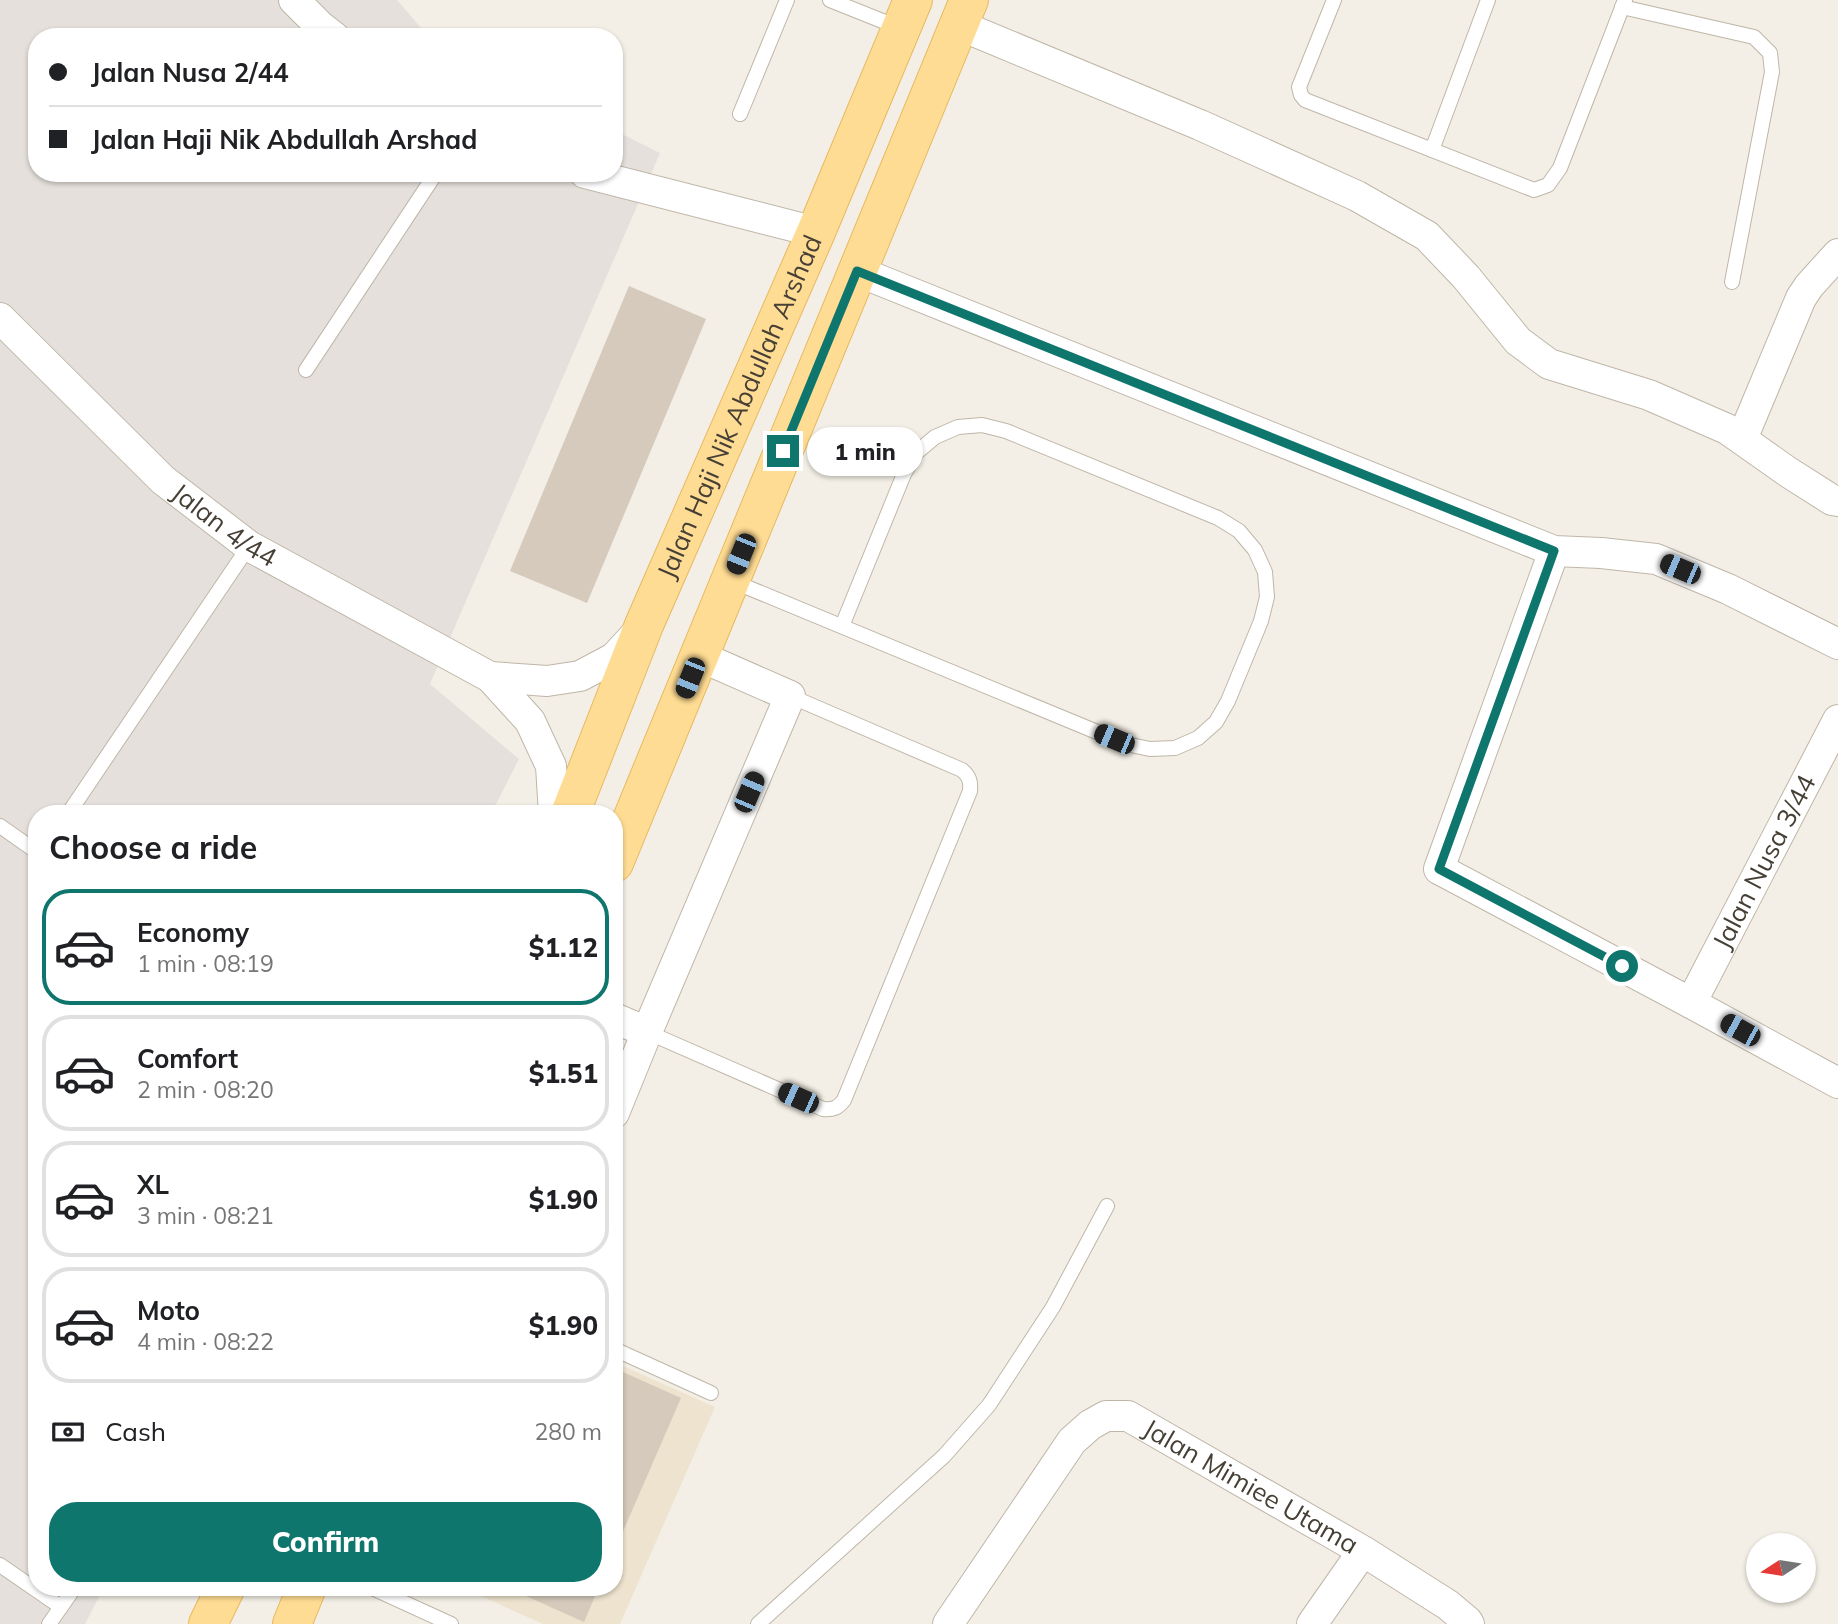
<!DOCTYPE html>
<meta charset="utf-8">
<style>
body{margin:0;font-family:Mulish,sans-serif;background:#f6f6f6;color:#202124;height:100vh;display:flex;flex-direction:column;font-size:26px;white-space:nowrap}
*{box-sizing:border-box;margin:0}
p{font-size:23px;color:#757577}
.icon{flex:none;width:38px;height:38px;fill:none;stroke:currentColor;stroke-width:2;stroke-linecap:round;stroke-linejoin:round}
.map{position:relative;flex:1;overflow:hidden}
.details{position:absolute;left:28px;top:805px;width:595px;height:791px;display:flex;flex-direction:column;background:#fff;border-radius:28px;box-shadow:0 2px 5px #0004}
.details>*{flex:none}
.banner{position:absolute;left:28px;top:28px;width:595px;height:154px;border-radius:28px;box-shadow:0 2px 5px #0004;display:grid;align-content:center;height:154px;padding:0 21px;background:#fff}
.needle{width:46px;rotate:258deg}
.tools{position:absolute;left:1746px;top:1533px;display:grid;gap:14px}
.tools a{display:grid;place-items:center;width:70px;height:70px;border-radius:50%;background:#fff;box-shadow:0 2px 5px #0004;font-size:35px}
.end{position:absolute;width:32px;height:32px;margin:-16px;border:9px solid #0f766e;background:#fff;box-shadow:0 0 0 4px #fff}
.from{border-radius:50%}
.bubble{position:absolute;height:49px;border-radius:24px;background:#fff;box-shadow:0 2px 5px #0004;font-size:23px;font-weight:800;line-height:49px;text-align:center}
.car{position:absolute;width:21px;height:42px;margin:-21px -10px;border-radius:9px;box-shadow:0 0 5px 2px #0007;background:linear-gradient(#222 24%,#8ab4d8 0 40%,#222 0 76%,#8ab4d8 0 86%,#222 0)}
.banner b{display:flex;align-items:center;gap:24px;height:66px;font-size:26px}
.banner b+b{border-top:2px solid #e0e0e0}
.banner i{width:18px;height:18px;background:#202124}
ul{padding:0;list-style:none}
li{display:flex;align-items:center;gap:21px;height:116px;margin:0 14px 10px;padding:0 7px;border:4px solid #e0e0e0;border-radius:28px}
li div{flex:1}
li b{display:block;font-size:26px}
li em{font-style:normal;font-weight:800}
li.active{border-color:#0f766e}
li>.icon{width:63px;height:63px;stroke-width:1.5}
h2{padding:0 21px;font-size:32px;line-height:84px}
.pay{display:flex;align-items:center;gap:18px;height:77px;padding:0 21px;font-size:26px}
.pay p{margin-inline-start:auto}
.action{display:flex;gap:14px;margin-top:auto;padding:14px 21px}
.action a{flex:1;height:80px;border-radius:28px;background:#0f766e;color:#fff;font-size:28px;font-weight:800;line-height:80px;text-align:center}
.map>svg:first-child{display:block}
</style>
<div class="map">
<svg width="1838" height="1624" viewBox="0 0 1838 1624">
<rect width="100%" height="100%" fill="#f3efe6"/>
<polygon fill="#e5e0db" points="0,0 397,0 423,30 436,37 37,37 37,173 614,173 614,130 660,153 430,684 519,759 491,814 37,814 37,1587 104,1587 85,1624 0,1624"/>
<polygon fill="#ede3cf" points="614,1362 715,1407 620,1624 543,1624 461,1587 614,1587"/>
<g fill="#d5cabb">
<polygon points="629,286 706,319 587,603 510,571"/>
<polygon points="614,1368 681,1398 614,1552"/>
<polygon points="506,1587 599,1587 584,1622"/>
</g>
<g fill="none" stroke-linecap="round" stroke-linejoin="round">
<g stroke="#bfb6a8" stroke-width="16">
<g id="lane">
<polyline points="830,0 900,28"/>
<polyline points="1334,0 1299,87 1301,95 1305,100 1534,190 1548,185 1560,168 1625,0"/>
<polyline points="1622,7 1754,37 1770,53 1772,72 1732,282"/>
<polyline points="740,114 787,0"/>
<polyline points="1432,150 1488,0"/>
<polyline points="306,370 436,173"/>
<polyline points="732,581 1126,744 1150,749 1175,748 1198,738 1216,722 1228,701 1261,621 1267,597 1265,572 1255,550 1239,531 1218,518 1006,431 982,425 958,427 935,437 917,452 904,474 842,626"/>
<polyline points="68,814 249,546"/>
<polyline points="0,826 37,852"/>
<path d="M 647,1032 L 823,1109 C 833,1110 838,1108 844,1100 L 970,791 C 971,781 969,776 962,770 L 790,696"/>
<polyline points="614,1349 711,1393"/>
<polyline points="0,1565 61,1607"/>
<polyline points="370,1587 451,1624"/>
<polyline points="49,1624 75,1587"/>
<polyline points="758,1624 944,1456 989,1405 1053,1307 1107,1206"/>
</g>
</g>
<g stroke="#bfb6a8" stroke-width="32">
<g id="street">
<polyline points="294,0 321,27 334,37"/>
<polyline points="959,25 1200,125 1357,196 1427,236 1466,277 1518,341 1549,364 1649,395 1727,429 1788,472 1832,500 1838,501"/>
<polyline points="585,173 816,232"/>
<polyline points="857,271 1554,551 1601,553 1656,559 1728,589 1838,644"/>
<path id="s1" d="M 0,318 L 163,480 L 249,546 L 490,677 L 530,721 L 551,766 L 554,814"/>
<polyline points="1742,439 1801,298 1809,286 1838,254"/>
<polyline points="1554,551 1439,869 1691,1003 1838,1083"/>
<polyline points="490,677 547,681 580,676 614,658 638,632"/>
<path id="s2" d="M 1691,1003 L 1838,720"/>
<polyline points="614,1018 647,1032"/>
<polyline points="614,1113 647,1032 790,696 699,656"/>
<path id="s3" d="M 948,1624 L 1072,1441 L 1090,1425 L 1106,1416 L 1128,1416 L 1363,1551 L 1448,1605 L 1467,1621 L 1469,1624"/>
<polyline points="1312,1624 1363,1551"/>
</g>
</g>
<g stroke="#e7b960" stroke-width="40">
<g id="primary">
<path id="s4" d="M 570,814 L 644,625 L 816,232 L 913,0"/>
<polyline points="614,863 969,0"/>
<polyline points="208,1624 226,1587"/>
<polyline points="292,1624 307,1587"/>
</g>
</g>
<use href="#lane" stroke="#fff" stroke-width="14"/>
<use href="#street" stroke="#fff" stroke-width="30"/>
<use href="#primary" stroke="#ffdc93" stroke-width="38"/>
</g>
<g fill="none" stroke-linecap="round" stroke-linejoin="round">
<polyline stroke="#0f766e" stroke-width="9" points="783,451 857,271 1554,551 1439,869 1622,966"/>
</g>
<g text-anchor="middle" stroke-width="5" stroke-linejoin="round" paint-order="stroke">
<g font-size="26" fill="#463f35" stroke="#fff">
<text dy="9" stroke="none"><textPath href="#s4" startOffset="441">Jalan Haji Nik Abdullah Arshad</textPath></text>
<text dy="9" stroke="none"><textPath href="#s1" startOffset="306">Jalan 4/44</textPath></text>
<text dy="9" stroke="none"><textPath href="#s2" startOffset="159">Jalan Nusa 3/44</textPath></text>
<text dy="9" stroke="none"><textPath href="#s3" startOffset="427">Jalan Mimiee Utama</textPath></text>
</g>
</g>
</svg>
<div class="tools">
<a><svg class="needle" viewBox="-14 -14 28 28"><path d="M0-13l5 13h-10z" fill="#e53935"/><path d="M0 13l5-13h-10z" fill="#757577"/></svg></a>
</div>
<i class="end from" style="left:1622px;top:966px"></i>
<i class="end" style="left:783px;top:451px"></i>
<div class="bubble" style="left:807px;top:427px;width:116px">1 min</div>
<i class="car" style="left:741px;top:554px;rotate:202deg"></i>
<i class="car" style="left:1680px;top:569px;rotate:293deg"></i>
<i class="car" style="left:690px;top:678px;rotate:202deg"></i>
<i class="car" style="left:1114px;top:739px;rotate:293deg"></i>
<i class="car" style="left:749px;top:792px;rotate:23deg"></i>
<i class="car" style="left:1740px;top:1030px;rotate:299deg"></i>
<i class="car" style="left:798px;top:1098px;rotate:294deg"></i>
<div class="banner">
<b><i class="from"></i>Jalan Nusa 2/44</b>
<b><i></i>Jalan Haji Nik Abdullah Arshad</b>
</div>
<section class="details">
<h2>Choose a ride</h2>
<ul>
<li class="active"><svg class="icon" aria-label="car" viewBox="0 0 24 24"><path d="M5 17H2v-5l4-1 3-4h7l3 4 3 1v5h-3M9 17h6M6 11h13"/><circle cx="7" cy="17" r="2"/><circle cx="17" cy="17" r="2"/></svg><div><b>Economy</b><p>1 min · 08:19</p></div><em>$1.12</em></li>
<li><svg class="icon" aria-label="car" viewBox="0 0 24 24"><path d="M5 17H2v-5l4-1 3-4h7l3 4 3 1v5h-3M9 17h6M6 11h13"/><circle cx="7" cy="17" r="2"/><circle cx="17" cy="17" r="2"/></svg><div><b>Comfort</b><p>2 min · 08:20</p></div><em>$1.51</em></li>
<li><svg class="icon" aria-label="car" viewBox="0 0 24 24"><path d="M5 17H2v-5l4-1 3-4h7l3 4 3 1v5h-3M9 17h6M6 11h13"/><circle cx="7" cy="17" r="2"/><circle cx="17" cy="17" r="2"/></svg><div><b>XL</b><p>3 min · 08:21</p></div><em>$1.90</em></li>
<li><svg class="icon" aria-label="car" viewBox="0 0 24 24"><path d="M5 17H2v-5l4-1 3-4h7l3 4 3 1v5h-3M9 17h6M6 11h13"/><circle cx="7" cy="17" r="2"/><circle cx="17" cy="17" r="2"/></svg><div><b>Moto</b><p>4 min · 08:22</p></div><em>$1.90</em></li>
</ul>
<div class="pay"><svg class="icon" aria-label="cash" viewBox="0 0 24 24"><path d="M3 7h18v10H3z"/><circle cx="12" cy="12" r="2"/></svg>Cash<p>280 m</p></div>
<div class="action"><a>Confirm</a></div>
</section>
</div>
